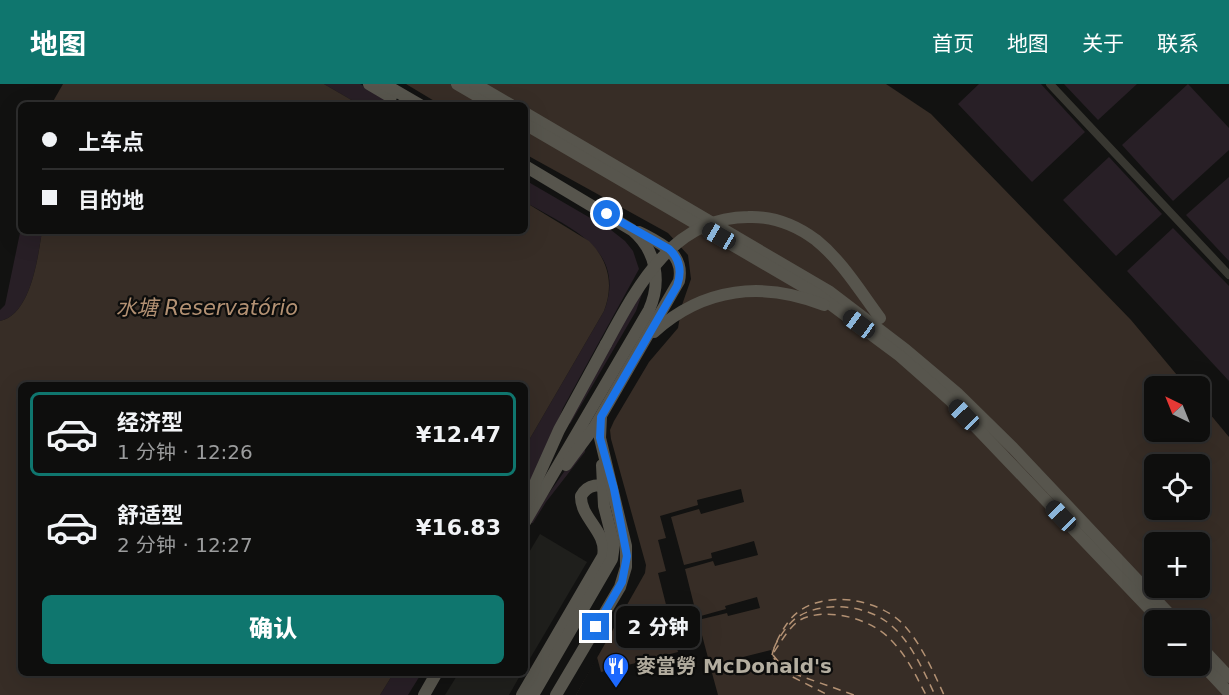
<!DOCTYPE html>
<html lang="zh">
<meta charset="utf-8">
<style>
body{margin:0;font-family:"DejaVu Sans","Noto Sans SC",sans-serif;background:#171716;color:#f1f3f6;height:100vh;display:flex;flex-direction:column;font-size:22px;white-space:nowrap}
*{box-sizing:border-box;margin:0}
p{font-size:20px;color:#9b9c9d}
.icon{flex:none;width:33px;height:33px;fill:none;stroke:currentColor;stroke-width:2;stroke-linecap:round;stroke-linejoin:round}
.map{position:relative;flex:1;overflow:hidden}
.panel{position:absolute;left:18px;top:298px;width:510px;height:294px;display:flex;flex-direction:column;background:#0e0e0d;border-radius:9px;box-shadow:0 6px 24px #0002,0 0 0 2px #2e2e2e}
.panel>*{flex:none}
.guide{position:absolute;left:18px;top:18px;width:510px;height:132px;border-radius:9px;box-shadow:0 6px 24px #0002,0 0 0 2px #2e2e2e;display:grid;align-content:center;height:132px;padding:0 24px;background:#0e0e0d}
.needle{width:39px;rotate:317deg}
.fabs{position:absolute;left:1144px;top:292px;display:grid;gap:12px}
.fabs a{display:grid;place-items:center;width:66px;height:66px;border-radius:9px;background:#0e0e0d;box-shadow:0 6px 24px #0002,0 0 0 2px #2e2e2e;font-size:30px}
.end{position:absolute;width:27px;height:27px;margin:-14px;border:8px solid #1a73e8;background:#fff;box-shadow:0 0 0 3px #fff}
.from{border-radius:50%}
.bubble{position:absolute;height:42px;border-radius:9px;background:#0e0e0d;box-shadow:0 6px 24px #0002,0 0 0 2px #2e2e2e;font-size:20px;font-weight:800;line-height:42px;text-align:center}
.car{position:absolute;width:18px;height:36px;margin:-18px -9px;border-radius:8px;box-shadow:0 0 4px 2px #0007;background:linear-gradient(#222 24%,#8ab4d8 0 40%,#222 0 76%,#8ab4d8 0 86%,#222 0)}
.guide b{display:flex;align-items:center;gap:21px;height:57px;font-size:22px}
.guide b+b{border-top:2px solid #2e2e2e}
.guide i{width:15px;height:15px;background:#f1f3f6}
ul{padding:10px 0 0;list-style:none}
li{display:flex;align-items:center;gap:18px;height:84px;margin:0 12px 9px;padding:0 12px;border:3px solid transparent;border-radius:9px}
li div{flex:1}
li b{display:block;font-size:22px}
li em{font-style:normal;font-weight:800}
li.current{border-color:#0f766e}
li>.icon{width:54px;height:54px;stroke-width:1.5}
.button{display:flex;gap:12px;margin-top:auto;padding:12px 24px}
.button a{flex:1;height:69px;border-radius:9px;background:#0f766e;color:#fff;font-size:24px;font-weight:800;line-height:69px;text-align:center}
header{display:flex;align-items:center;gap:36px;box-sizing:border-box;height:84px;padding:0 30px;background:#0f766e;color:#fff}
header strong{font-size:28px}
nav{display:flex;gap:33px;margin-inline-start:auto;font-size:21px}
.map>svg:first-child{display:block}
</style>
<header>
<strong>地图</strong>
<nav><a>首页</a><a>地图</a><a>关于</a><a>联系</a></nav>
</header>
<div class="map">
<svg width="1229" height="611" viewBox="0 0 1229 611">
<rect width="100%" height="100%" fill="#121211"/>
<g fill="#1f1f1c">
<polygon points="540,450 587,478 525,583 525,475"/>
<polygon points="458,590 521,590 509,611 445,611"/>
</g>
<g fill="#281f26">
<polygon points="324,0 360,0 396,21 360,21"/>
<polygon points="979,0 1041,0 1085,48 1032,98 958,20"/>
<polygon points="1064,0 1137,0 1098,36"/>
<polygon points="1188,0 1229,44 1229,66 1173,117 1122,61"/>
<polygon points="1109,73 1162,130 1116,172 1063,116"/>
<polygon points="1229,93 1229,177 1186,131"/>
<path d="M 525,96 L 611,146 L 625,157 L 633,167 L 639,185 L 563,324 L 537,389 L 525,411 L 525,363 L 604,227 C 628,165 568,143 525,118 Z"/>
<path d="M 21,144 L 21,147 L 42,147 C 38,173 31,231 0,237 L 0,226 L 5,221 Z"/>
<polygon points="1173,144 1229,202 1229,297 1127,187"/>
<polygon points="642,201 643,207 636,227 570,340 567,336"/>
<polygon points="586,357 585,368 581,373 546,418 533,439 527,440"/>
<polygon points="393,590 421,590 408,611 380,611"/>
</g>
<g fill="#372d26" fill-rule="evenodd">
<polygon points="63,0 324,0 360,21 51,21"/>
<path d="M 406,0 L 886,0 L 931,30 L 1131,236 L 1187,303 L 1155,303 L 1155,348 L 1200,348 L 1200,318 L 1229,353 L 1229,611 L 576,611 L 645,489 L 646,481 L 611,355 L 610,346 L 614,337 L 649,278 L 678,244 L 682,221 L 691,195 L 688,171 L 668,149 L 525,70 L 525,21 L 441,21 ZM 1155,381 L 1200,381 L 1200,426 L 1155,426 ZM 1155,459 L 1200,459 L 1200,504 L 1155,504 ZM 1155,537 L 1200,537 L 1200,582 L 1155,582 Z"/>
<path d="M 525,118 L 589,157 C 609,177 614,201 604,227 L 525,363 L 525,302 L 21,302 L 21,590 L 393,590 L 380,611 L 0,611 L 0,237 C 31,231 38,173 42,147 L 525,147 Z"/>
</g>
<polygon fill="#121211" points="741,405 744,418 701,430 699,425 671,433 684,481 712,474 711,469 754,457 758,471 715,482 713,477 685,485 697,533 726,525 725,522 757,513 760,524 728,532 727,529 698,536 711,585 739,578 739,574 771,566 773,576 742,585 740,581 712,589 718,611 576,611 597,573 601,588 678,568 658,489 666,487 658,456 666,454 660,432 698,421 697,416"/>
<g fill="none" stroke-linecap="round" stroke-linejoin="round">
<g stroke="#b39173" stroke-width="1.5" stroke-dasharray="8 6" stroke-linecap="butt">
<path d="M 774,564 C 778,554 790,537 799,532 C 825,517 864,521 887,538 C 910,555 923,586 935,611"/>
<path d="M 774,568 C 781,558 789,543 800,536 C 827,522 872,535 891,556 C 907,572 916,592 926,611"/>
<path d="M 772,571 C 776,556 786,537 798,528 C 827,506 877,515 902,539 C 921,559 933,587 944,611"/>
<polyline points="773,571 783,583 792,589 854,611"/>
<polyline points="774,574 781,587 828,611"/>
</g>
<polyline stroke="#383731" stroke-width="8" points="1050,0 1229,191"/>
<g stroke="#57554d" stroke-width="12">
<polyline points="369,0 391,13"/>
<polyline points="384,0 420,21"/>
<polyline points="457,0 493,21"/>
<polyline points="475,0 511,21"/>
<polyline points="525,29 830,208 906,266 957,309 1013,364 1176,537"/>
<polyline points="525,40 818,211 900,272 951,317 1161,537"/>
<path d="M 525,82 L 632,146 C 656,166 662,197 649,226 L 525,438"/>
<path d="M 654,248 C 704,203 763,197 824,221"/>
<path d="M 566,381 L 595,342 L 679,197 C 685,169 660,159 639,148"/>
<polyline points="525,422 559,346 606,260"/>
<polyline points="1200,562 1229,593"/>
<polyline points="1200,578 1229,609"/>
<polyline points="424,611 436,590"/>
<path d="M 522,611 L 603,472 C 608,448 580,434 581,412 C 588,400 600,398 609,408"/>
<polyline points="533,611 612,475 614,461 604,422 602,381"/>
<polyline points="556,611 620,503 626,483 626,462 600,354 601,333"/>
</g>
<path stroke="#57554d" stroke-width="12" d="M 606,260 C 637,203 673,133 748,133 C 773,132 796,141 816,156 C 842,177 860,207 880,234"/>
</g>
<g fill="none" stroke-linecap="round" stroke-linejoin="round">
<path stroke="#1a73e8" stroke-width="8" d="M 596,543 L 622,498 L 627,472 L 614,405 L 600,354 L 601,333 L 677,202 C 682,188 680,175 669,165 L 607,130"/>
</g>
<defs>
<g id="restaurant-pin" transform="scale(1.35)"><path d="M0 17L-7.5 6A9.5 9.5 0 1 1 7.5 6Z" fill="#1c69ff" stroke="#0d0d0c"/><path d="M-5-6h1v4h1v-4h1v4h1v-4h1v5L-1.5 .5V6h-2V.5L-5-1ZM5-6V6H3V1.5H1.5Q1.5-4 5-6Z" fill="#fff"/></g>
</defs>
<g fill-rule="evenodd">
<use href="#restaurant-pin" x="616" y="582"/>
</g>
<g text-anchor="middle" stroke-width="4.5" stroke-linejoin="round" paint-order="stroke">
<g font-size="20" font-weight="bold" fill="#b4aea0" stroke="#0d0d0c" text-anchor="start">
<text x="636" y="589">麥當勞 McDonald's</text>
</g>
<g font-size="21" font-style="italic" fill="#b39173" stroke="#0d0d0c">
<text x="207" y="231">水塘 Reservatório</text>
</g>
</g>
</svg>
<div class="fabs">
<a><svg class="needle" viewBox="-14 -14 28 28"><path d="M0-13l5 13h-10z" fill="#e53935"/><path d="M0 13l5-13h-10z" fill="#9b9c9d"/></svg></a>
<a><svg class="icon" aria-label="locate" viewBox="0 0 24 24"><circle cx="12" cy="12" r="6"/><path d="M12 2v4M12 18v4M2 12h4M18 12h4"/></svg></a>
<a>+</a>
<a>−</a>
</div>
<i class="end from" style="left:607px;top:130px"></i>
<i class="end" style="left:596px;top:543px"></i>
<div class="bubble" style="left:616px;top:522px;width:84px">2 分钟</div>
<i class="car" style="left:719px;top:152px;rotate:300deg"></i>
<i class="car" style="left:859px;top:240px;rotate:306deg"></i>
<i class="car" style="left:964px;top:331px;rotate:316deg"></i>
<i class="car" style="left:1061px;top:432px;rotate:316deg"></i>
<div class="guide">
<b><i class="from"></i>上车点</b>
<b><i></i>目的地</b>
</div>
<section class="panel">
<ul>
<li class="current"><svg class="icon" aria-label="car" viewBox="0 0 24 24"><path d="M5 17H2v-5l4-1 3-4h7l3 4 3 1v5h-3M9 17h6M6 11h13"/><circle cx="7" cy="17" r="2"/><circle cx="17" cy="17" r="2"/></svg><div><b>经济型</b><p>1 分钟 · 12:26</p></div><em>¥12.47</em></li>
<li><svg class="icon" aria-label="car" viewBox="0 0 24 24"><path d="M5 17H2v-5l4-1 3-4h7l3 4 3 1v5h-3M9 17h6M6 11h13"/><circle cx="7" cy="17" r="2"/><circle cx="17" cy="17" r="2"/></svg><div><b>舒适型</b><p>2 分钟 · 12:27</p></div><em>¥16.83</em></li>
</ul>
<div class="button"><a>确认</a></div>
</section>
</div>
